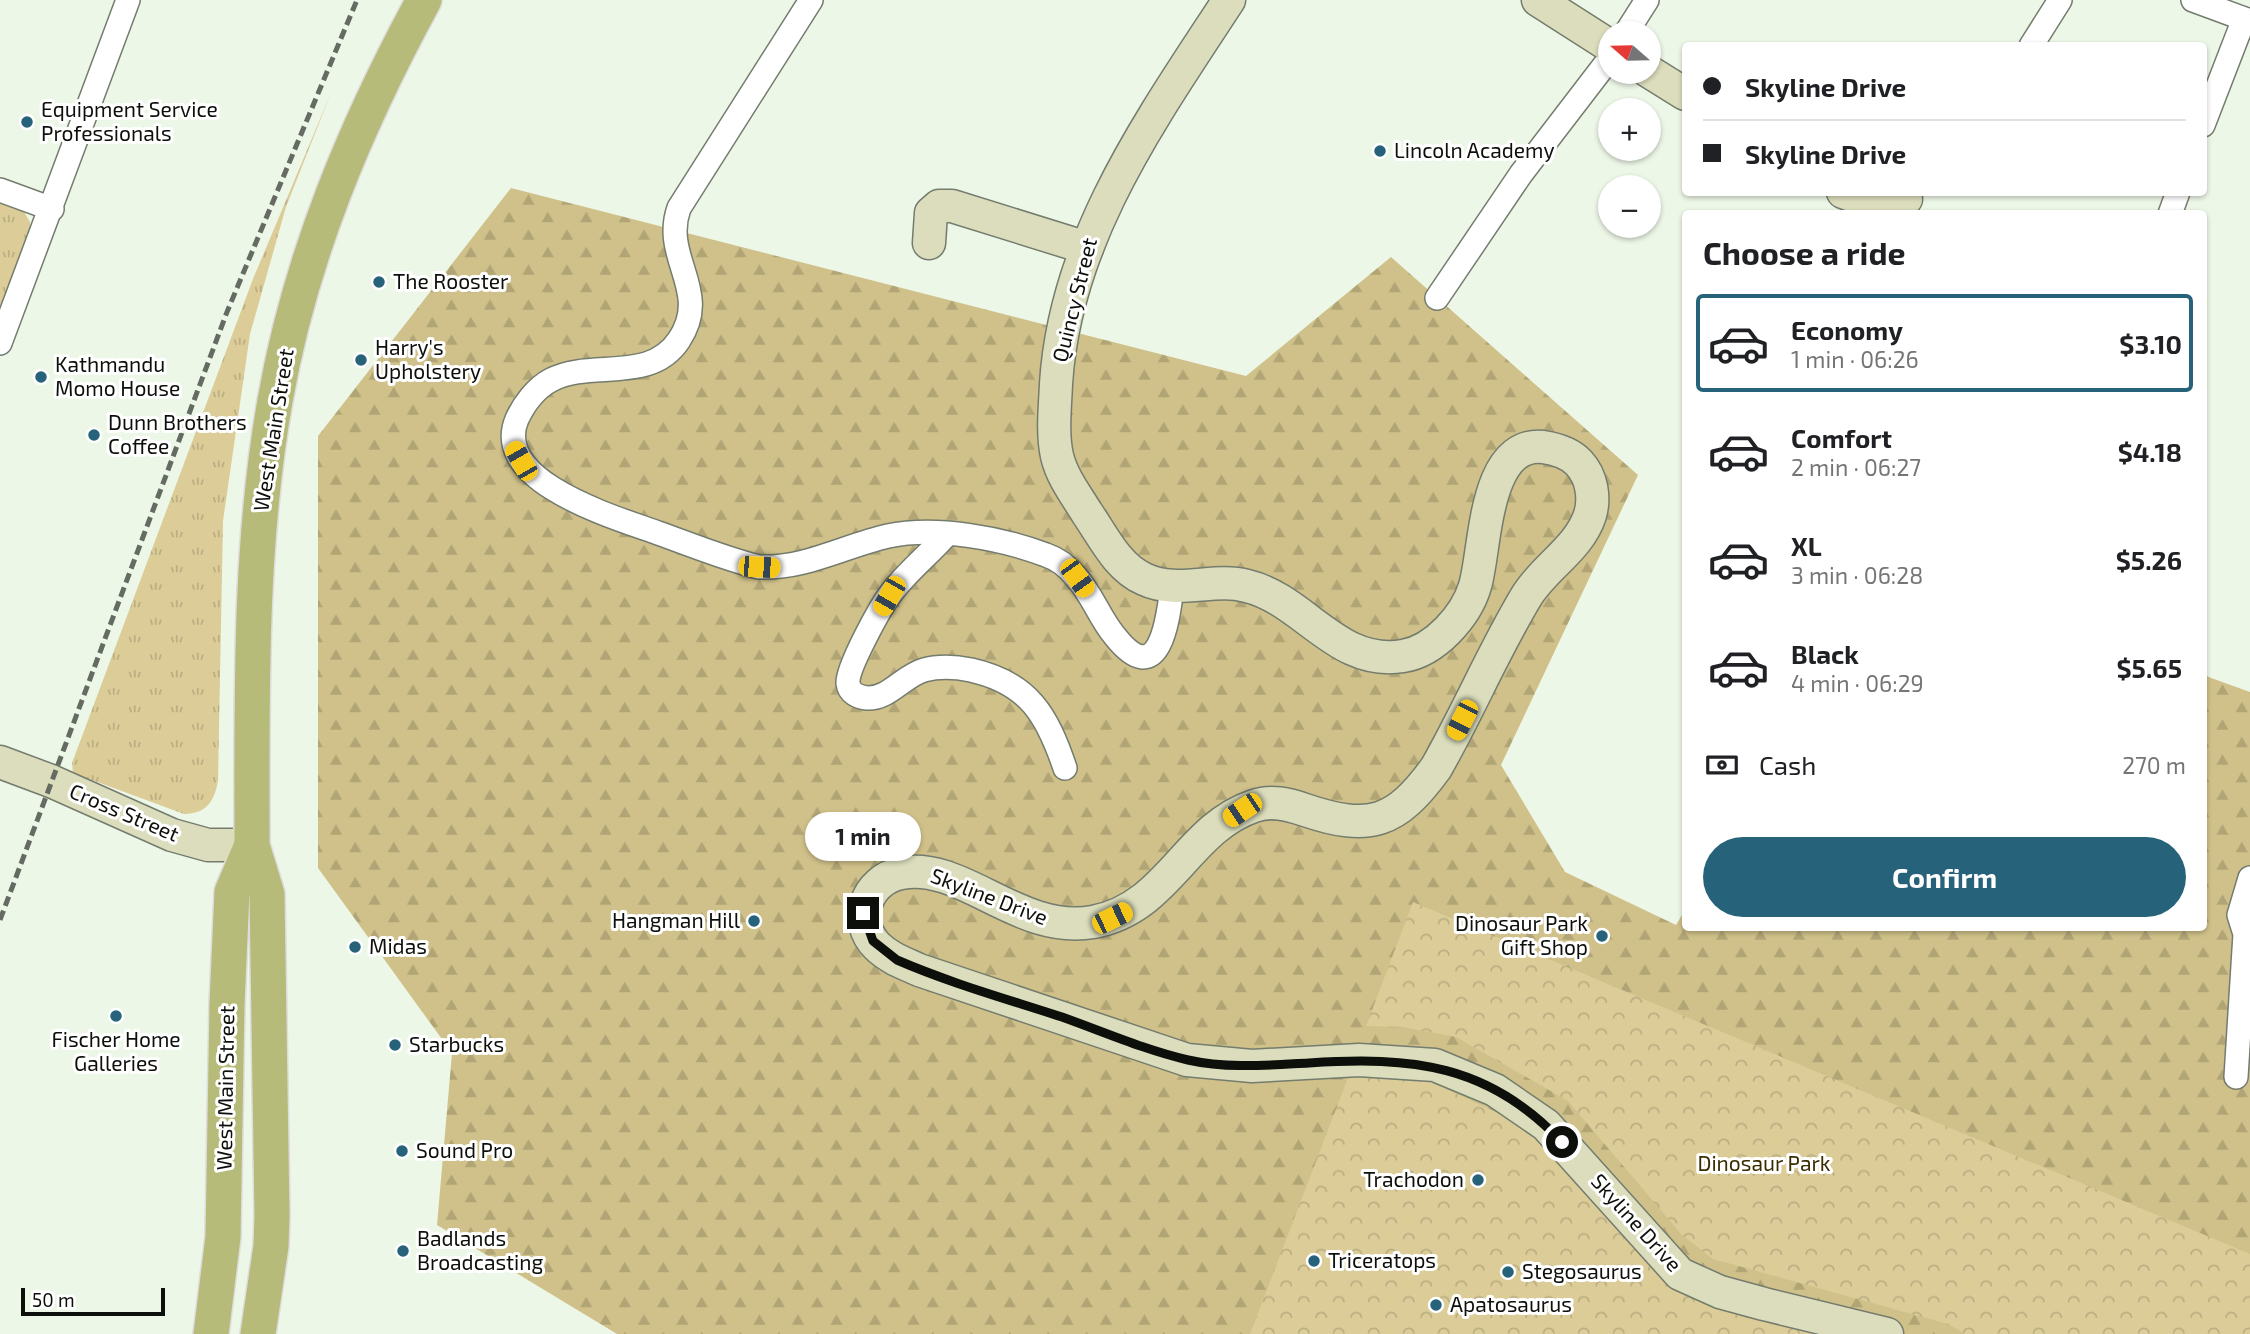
<!DOCTYPE html>
<meta charset="utf-8">
<style>
body{margin:0;font-family:"Exo 2",sans-serif;background:#f6f6f6;color:#202124;height:100vh;display:flex;flex-direction:column;font-size:26px;white-space:nowrap}
*{box-sizing:border-box;margin:0}
p{font-size:23px;color:#757577}
.icon{flex:none;width:38px;height:38px;fill:none;stroke:currentColor;stroke-width:2;stroke-linecap:round;stroke-linejoin:round}
.map{position:relative;flex:1;overflow:hidden}
.side{position:absolute;left:1682px;top:210px;width:525px;height:721px;display:flex;flex-direction:column;background:#fff;border-radius:7px;box-shadow:0 2px 5px #0004}
.side>*{flex:none}
.guide{position:absolute;left:1682px;top:42px;width:525px;height:154px;border-radius:7px;box-shadow:0 2px 5px #0004;display:grid;align-content:center;height:154px;padding:0 21px;background:#fff}
.needle{width:46px;rotate:290deg}
.tools{position:absolute;left:1598px;top:21px;display:grid;gap:14px}
.tools a{display:grid;place-items:center;width:63px;height:63px;border-radius:50%;background:#fff;box-shadow:0 2px 5px #0004;font-size:35px}
.scale{position:absolute;left:21px;bottom:18px;width:144px;box-sizing:border-box;padding-left:7px;border:4px solid #0c0f0a;border-top:0;font-size:19px;line-height:24px;white-space:nowrap;color:#0c0f0a;-webkit-text-stroke:5px #fff;paint-order:stroke}
.end{position:absolute;width:32px;height:32px;margin:-16px;border:9px solid #0c0f0a;background:#fff;box-shadow:0 0 0 4px #fff}
.from{border-radius:50%}
.bubble{position:absolute;height:49px;border-radius:24px;background:#fff;box-shadow:0 2px 5px #0004;font-size:23px;font-weight:700;line-height:49px;text-align:center}
.car{position:absolute;width:21px;height:42px;margin:-21px -10px;border-radius:9px;box-shadow:0 0 5px 2px #0007;background:linear-gradient(#f5c518 24%,#345 0 40%,#f5c518 0 76%,#345 0 86%,#f5c518 0)}
.guide b{display:flex;align-items:center;gap:24px;height:66px;font-size:26px}
.guide b+b{border-top:2px solid #e0e0e0}
.guide i{width:18px;height:18px;background:#202124}
ul{padding:0;list-style:none}
li{display:flex;align-items:center;gap:21px;height:98px;margin:0 14px 10px;padding:0 7px;border:4px solid transparent;border-radius:7px}
li div{flex:1}
li b{display:block;font-size:26px}
li em{font-style:normal;font-weight:700}
li.active{border-color:#26637a}
li>.icon{width:63px;height:63px;stroke-width:1.5}
h2{padding:0 21px;font-size:32px;line-height:84px}
.pay{display:flex;align-items:center;gap:18px;height:77px;padding:0 21px;font-size:26px}
.pay p{margin-inline-start:auto}
.button{display:flex;gap:14px;margin-top:auto;padding:14px 21px}
.button a{flex:1;height:80px;border-radius:42px;background:#26637a;color:#fff;font-size:28px;font-weight:700;line-height:80px;text-align:center}
.map>svg:first-child{display:block}
</style>
<div class="map">
<svg width="2250" height="1334" viewBox="0 0 2250 1334">
<defs>
<pattern id="grass-tufts" width="24" height="20" patternUnits="userSpaceOnUse" patternTransform="scale(1.75)"><rect width="24" height="20" fill="#dbcc98"/><path d="M3 7l-1-3M5 7V3M7 7l1-3M15 17l-1-3M17 17v-4M19 17l1-3" fill="none" stroke="#bbae82"/></pattern>
<pattern id="forest-firs" width="22" height="20" patternUnits="userSpaceOnUse" patternTransform="scale(1.75)"><rect width="22" height="20" fill="#d0c18a"/><path d="M5 1l3.5 6h-7zM16 11l3.5 6h-7z" fill="#b1a576"/></pattern>
<pattern id="park-crowns" width="20" height="18" patternUnits="userSpaceOnUse" patternTransform="scale(1.75)"><rect width="20" height="18" fill="#dbcc98"/><path d="M2 6a3 3 0 1 1 6 0M12 15a3 3 0 1 1 6 0" fill="none" stroke="#bbae82"/></pattern>
</defs>
<rect width="100%" height="100%" fill="#edf7e7"/>
<g fill="url(#grass-tufts)">
<path d="M 331,93 L 286,207 L 250,334 L 223,521 L 218,780 C 215,800 207,814 184,814 L 73,773 L 72,763 L 253,279 Z"/>
<polygon points="0,200 23,210 30,222 30,232 0,310"/>
</g>
<polygon fill="url(#forest-firs)" points="511,188 1246,376 1391,257 1638,475 1501,765 1565,872 1676,925 1685,910 1685,928 2203,928 2203,675 2250,692 2250,1334 617,1334 437,1225 452,1053 318,868 318,436"/>
<g fill="url(#park-crowns)">
<polygon points="1413,902 2250,1254 2250,1334 1965,1334 1948,1324 1713,1259 1682,1235 1568,1101 1456,1037 1402,1027 1366,1026"/>
<polygon points="1380,1074 1427,1080 1513,1120 1542,1142 1596,1198 1621,1234 1674,1286 1832,1334 1250,1334 1349,1075"/>
</g>
<g fill="none" stroke-linecap="round" stroke-linejoin="round">
<g stroke="#747c6e" stroke-width="26">
<g id="street">
<path d="M 811,0 L 679,208 C 661,258 712,291 679,340 C 650,384 591,359 551,380 C 536,388 524,404 517,419 C 490,482 617,518 658,533 C 692,545 725,559 759,567 C 805,569 844,546 888,536 C 936,526 1001,538 1046,555 C 1058,559 1068,567 1076,577 C 1092,594 1099,617 1114,635 C 1159,693 1168,621 1172,587"/>
<polyline points="2193,0 2250,21"/>
<polyline points="1626,33 1647,0"/>
<polyline points="2031,46 2060,0"/>
<polyline points="2203,125 2244,19"/>
<polyline points="0,190 52,209"/>
<polyline points="2170,214 2178,192"/>
<polyline points="1437,298 1521,174 1610,58"/>
<polyline points="0,343 128,0"/>
<path d="M 947,534 C 929,555 905,573 889,596 C 879,610 847,668 848,683 C 849,693 858,697 867,698 C 889,699 903,676 924,670 C 939,666 956,667 971,670 C 1029,683 1047,715 1065,768"/>
<polyline points="2236,1077 2245,934 2239,915 2250,878"/>
</g>
</g>
<g stroke="#747c6e" stroke-width="35">
<g id="secondary">
<path d="M 1229,0 C 1152,118 1065,238 1056,384 C 1055,408 1052,433 1057,456 C 1062,477 1076,495 1087,513 C 1103,536 1117,567 1144,579 C 1178,595 1213,577 1247,586 C 1305,600 1337,667 1403,656 C 1435,651 1466,616 1475,586 C 1486,550 1483,441 1543,447 C 1556,449 1570,453 1579,463 C 1592,477 1595,498 1590,515 C 1579,549 1544,567 1526,597 C 1493,652 1468,712 1436,768 C 1396,823 1370,832 1305,810 C 1288,804 1271,800 1254,806 C 1186,829 1169,908 1093,922 C 1018,935 963,861 901,873 C 866,880 852,921 877,946 C 889,958 904,963 919,970 L 1187,1060 L 1252,1066 L 1359,1060 L 1435,1065 L 1495,1090 L 1546,1125 L 1680,1274 L 1720,1292 L 1764,1304 L 1887,1334"/>
<polyline points="1538,0 1610,46"/>
<polyline points="1648,71 1685,94"/>
<polyline points="1843,192 1870,202 1906,199"/>
<polyline points="929,243 931,213 939,206 952,206 1087,248"/>
<polyline points="0,762 51,781 172,835 208,845 252,845"/>
</g>
</g>
<g stroke="#ddd" stroke-width="38">
<g id="primary">
<polyline points="211,1334 223,1237 227,1004 232,892 252,845"/>
<path d="M 258,1334 L 271,1246 L 272,1215 L 267,894 L 252,845 C 252,698 249,547 275,401 C 300,258 355,127 424,0"/>
</g>
</g>
<use href="#street" stroke="#fff" stroke-width="23"/>
<use href="#secondary" stroke="#dbddbc" stroke-width="32"/>
<use href="#primary" stroke="#b7bb7a" stroke-width="35"/>
<polyline stroke="#656b62" stroke-width="5" stroke-dasharray="10 5" stroke-linecap="butt" points="0,920 227,312 357,0"/>
</g>
<g fill="none" stroke-linecap="round" stroke-linejoin="round">
<path stroke="#0c0f0a" stroke-width="9" d="M 863,913 L 873,941 L 897,960 C 950,983 1007,999 1062,1017 C 1104,1032 1145,1050 1188,1060 C 1228,1069 1269,1065 1309,1063 C 1411,1056 1489,1064 1562,1142"/>
</g>
<g fill="#26637a" stroke="#fff" stroke-width="2.5">
<circle cx="27" cy="122" r="7"/>
<circle cx="1380" cy="151" r="7"/>
<circle cx="379" cy="282" r="7"/>
<circle cx="361" cy="360" r="7"/>
<circle cx="41" cy="377" r="7"/>
<circle cx="94" cy="435" r="7"/>
<circle cx="754" cy="921" r="7"/>
<circle cx="1602" cy="936" r="7"/>
<circle cx="355" cy="947" r="7"/>
<circle cx="116" cy="1016" r="7"/>
<circle cx="395" cy="1045" r="7"/>
<circle cx="402" cy="1151" r="7"/>
<circle cx="1478" cy="1180" r="7"/>
<circle cx="403" cy="1251" r="7"/>
<circle cx="1314" cy="1261" r="7"/>
<circle cx="1508" cy="1272" r="7"/>
<circle cx="1436" cy="1305" r="7"/>
</g>
<g text-anchor="middle" stroke-width="6" stroke-linejoin="round" paint-order="stroke">
<g font-size="21" fill="#0c0f0a" stroke="#fff" text-anchor="start">
<text x="41" y="117">Equipment Service<tspan x="41" dy="24">Professionals</tspan></text>
<text x="1394" y="158">Lincoln Academy</text>
<text x="393" y="289">The Rooster</text>
<text x="375" y="355">Harry's<tspan x="375" dy="24">Upholstery</tspan></text>
<text x="55" y="372">Kathmandu<tspan x="55" dy="24">Momo House</tspan></text>
<text x="108" y="430">Dunn Brothers<tspan x="108" dy="24">Coffee</tspan></text>
<text x="740" y="928" text-anchor="end">Hangman Hill</text>
<text x="1588" y="931" text-anchor="end">Dinosaur Park<tspan x="1588" dy="24">Gift Shop</tspan></text>
<text x="369" y="954">Midas</text>
<text x="116" y="1047" text-anchor="middle">Fischer Home<tspan x="116" dy="24">Galleries</tspan></text>
<text x="409" y="1052">Starbucks</text>
<text x="416" y="1158">Sound Pro</text>
<text x="1464" y="1187" text-anchor="end">Trachodon</text>
<text x="417" y="1246">Badlands<tspan x="417" dy="24">Broadcasting</tspan></text>
<text x="1328" y="1268">Triceratops</text>
<text x="1522" y="1279">Stegosaurus</text>
<text x="1450" y="1312">Apatosaurus</text>
</g>
<g font-size="21" fill="#0c0f0a" stroke="#fff">
<text transform="translate(1075 300) rotate(-76)" y="7">Quincy Street</text>
<text transform="translate(274 430) rotate(-81)" y="7">West Main Street</text>
<text transform="translate(124 813) rotate(23)" y="7">Cross Street</text>
<text transform="translate(989 897) rotate(21)" y="7">Skyline Drive</text>
<text transform="translate(226 1088) rotate(-89)" y="7">West Main Street</text>
<text transform="translate(1636 1223) rotate(48)" y="7">Skyline Drive</text>
</g>
<g font-size="21" fill="#392d00" stroke="#fff">
<text x="1764" y="1171">Dinosaur Park</text>
</g>
</g>
</svg>
<div class="tools">
<a><svg class="needle" viewBox="-14 -14 28 28"><path d="M0-13l5 13h-10z" fill="#e53935"/><path d="M0 13l5-13h-10z" fill="#757577"/></svg></a>
<a>+</a>
<a>−</a>
</div>
<div class="scale">50 m</div>
<i class="end from" style="left:1562px;top:1142px"></i>
<i class="end" style="left:863px;top:913px"></i>
<div class="bubble" style="left:805px;top:812px;width:116px">1 min</div>
<i class="car" style="left:521px;top:461px;rotate:330deg"></i>
<i class="car" style="left:759px;top:567px;rotate:93deg"></i>
<i class="car" style="left:1077px;top:578px;rotate:144deg"></i>
<i class="car" style="left:889px;top:596px;rotate:210deg"></i>
<i class="car" style="left:1462px;top:720px;rotate:207deg"></i>
<i class="car" style="left:1242px;top:810px;rotate:236deg"></i>
<i class="car" style="left:1112px;top:918px;rotate:64deg"></i>
<div class="guide">
<b><i class="from"></i>Skyline Drive</b>
<b><i></i>Skyline Drive</b>
</div>
<section class="side">
<h2>Choose a ride</h2>
<ul>
<li class="active"><svg class="icon" aria-label="car" viewBox="0 0 24 24"><path d="M5 17H2v-5l4-1 3-4h7l3 4 3 1v5h-3M9 17h6M6 11h13"/><circle cx="7" cy="17" r="2"/><circle cx="17" cy="17" r="2"/></svg><div><b>Economy</b><p>1 min · 06:26</p></div><em>$3.10</em></li>
<li><svg class="icon" aria-label="car" viewBox="0 0 24 24"><path d="M5 17H2v-5l4-1 3-4h7l3 4 3 1v5h-3M9 17h6M6 11h13"/><circle cx="7" cy="17" r="2"/><circle cx="17" cy="17" r="2"/></svg><div><b>Comfort</b><p>2 min · 06:27</p></div><em>$4.18</em></li>
<li><svg class="icon" aria-label="car" viewBox="0 0 24 24"><path d="M5 17H2v-5l4-1 3-4h7l3 4 3 1v5h-3M9 17h6M6 11h13"/><circle cx="7" cy="17" r="2"/><circle cx="17" cy="17" r="2"/></svg><div><b>XL</b><p>3 min · 06:28</p></div><em>$5.26</em></li>
<li><svg class="icon" aria-label="car" viewBox="0 0 24 24"><path d="M5 17H2v-5l4-1 3-4h7l3 4 3 1v5h-3M9 17h6M6 11h13"/><circle cx="7" cy="17" r="2"/><circle cx="17" cy="17" r="2"/></svg><div><b>Black</b><p>4 min · 06:29</p></div><em>$5.65</em></li>
</ul>
<div class="pay"><svg class="icon" aria-label="cash" viewBox="0 0 24 24"><path d="M3 7h18v10H3z"/><circle cx="12" cy="12" r="2"/></svg>Cash<p>270 m</p></div>
<div class="button"><a>Confirm</a></div>
</section>
</div>
